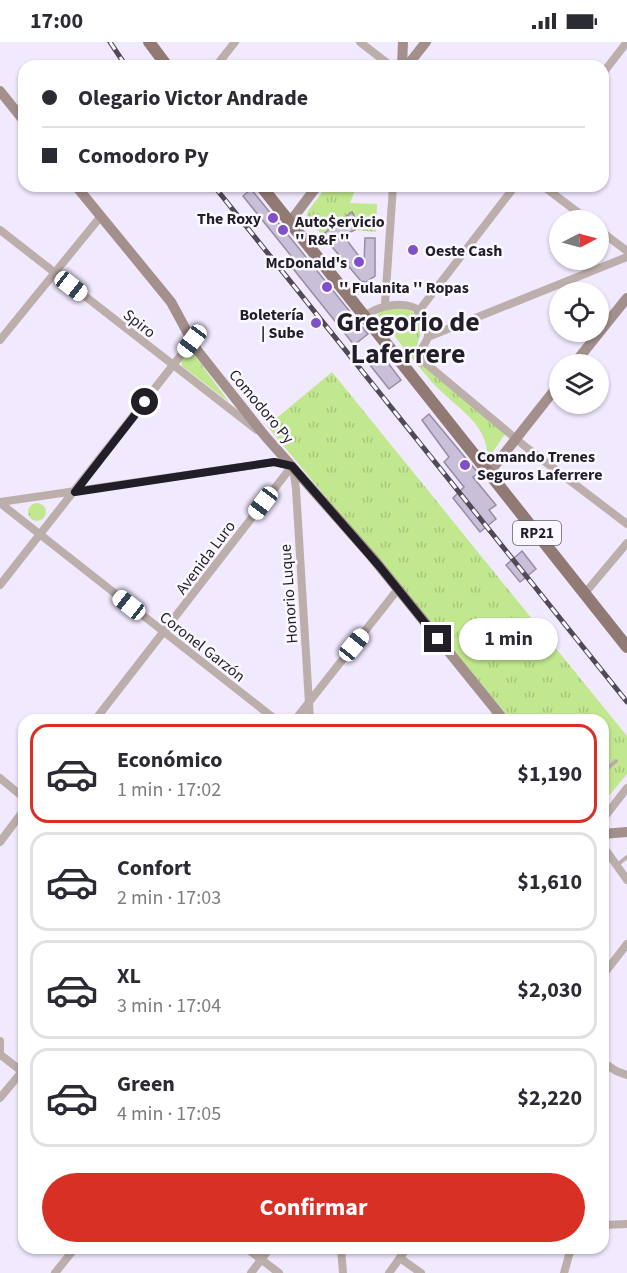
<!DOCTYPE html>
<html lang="es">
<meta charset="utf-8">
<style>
body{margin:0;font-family:"Source Sans 3",sans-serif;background:#f7f7f7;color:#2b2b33;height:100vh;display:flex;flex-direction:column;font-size:22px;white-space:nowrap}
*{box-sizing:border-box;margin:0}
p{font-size:20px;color:#7c7c81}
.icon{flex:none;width:33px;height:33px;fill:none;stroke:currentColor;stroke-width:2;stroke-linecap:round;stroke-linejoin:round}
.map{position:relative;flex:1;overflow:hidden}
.drawer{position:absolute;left:18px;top:672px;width:591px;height:540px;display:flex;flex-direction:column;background:#fff;border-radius:18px;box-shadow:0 2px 4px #0004}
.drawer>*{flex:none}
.hud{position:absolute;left:18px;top:18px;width:591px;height:132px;border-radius:18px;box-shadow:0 2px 4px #0004;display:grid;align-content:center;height:132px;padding:0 24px;background:#fff}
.needle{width:39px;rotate:84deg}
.buttons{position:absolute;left:549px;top:168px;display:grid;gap:12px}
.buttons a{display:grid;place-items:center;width:60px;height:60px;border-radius:50%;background:#fff;box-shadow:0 2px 4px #0004;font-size:30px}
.end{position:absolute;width:27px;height:27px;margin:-14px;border:8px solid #221e27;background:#fff;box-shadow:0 0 0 3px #fff}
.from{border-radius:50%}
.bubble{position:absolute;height:42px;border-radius:21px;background:#fff;box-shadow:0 2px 4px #0004;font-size:20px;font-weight:700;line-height:42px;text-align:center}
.car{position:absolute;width:18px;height:36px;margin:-18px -9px;border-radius:8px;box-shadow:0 0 4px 2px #0007;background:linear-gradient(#fff 24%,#345 0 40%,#fff 0 76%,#345 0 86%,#fff 0)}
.hud b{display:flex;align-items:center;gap:21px;height:57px;font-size:22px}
.hud b+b{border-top:2px solid #e1e1e2}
.hud i{width:15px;height:15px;background:#2b2b33}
ul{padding:10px 0 0;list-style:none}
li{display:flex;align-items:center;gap:18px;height:99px;margin:0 12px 9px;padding:0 12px;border:3px solid #e1e1e2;border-radius:18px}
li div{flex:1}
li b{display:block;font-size:22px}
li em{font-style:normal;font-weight:700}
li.active{border-color:#d93025}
li>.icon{width:54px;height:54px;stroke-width:1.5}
.cta{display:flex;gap:12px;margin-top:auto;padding:12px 24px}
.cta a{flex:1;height:69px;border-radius:36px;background:#d93025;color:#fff;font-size:24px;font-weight:700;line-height:69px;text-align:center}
.status{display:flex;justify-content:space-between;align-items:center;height:42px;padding:0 30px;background:#fff;direction:ltr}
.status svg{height:16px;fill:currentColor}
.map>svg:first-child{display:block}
</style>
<div class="status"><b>17:00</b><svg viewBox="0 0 49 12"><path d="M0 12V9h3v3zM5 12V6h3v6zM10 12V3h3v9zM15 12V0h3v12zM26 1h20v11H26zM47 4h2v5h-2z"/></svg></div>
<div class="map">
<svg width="627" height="1231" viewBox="0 0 627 1231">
<defs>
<pattern id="grass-tufts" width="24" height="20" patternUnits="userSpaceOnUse" patternTransform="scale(1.5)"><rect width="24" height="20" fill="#c1e78f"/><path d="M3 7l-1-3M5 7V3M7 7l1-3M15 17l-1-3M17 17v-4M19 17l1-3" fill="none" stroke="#a6c67b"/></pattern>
</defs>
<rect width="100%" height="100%" fill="#f1e9fe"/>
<g fill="url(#grass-tufts)">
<polygon points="327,144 354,144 356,146 350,161 377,162 376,190 355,188 355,176 352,170 322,193 307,174 308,169"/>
<path d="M 402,265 C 439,279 411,298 417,317 L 505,392 L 492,411 L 487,409 C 484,377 449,361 430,338 C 412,317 395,294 377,272 L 386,266 Z"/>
<polygon points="188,310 192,310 229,360 182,324 181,318"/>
<polygon points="332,330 627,694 627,732 603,761 603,678 511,678 267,384"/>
<circle cx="37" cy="470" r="9"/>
</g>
<g fill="#cabfd9" stroke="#978da5" stroke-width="1.5">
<polygon points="251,147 368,292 354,303 287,219 292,215 243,154"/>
<polygon points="352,170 355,176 355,188 343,193 364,221 365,196 375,196 375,234 366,240 361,239 322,193"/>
<polygon points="382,313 401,338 389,347 370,323"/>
<polygon points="429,372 478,431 473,435 496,463 489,468 496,477 480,490 453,456 464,445 444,420 449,415 422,378"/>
<polygon points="522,509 536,527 520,540 506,523"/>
</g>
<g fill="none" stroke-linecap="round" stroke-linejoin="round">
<g stroke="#bcaeab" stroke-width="4">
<polyline points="603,730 616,719"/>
<polyline points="617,823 627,815"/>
</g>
<g stroke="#bcaeab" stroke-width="8">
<polyline points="360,0 391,24"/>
<polyline points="216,24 235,0"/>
<polyline points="603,31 627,0"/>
<polyline points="543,144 588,178"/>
<polyline points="598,187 627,209"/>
<polyline points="0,188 257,388"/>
<polyline points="385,262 393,144"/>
<polyline points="418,270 515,144"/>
<path d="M 365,274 C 387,257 433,256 428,294 C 427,301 421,305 420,311 L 423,319 L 527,406 L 627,482"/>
<polyline points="428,295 627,215"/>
<polyline points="0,298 101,174"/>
<polyline points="293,425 296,447 310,678"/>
<polyline points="0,460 275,420 291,424"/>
<polyline points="0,461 276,678"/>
<polyline points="0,543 192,299"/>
<polyline points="585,551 627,501"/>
<polyline points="95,678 292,424"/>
<polyline points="295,678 398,547"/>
<polyline points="491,678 498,671"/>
<polyline points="0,736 24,756"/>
<polyline points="603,777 627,746"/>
<polyline points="0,800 24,768"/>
<polyline points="603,804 627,838"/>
<polyline points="603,933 627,902"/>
<polyline points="0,999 0,1014"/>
<polyline points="2,1014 24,1031"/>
<polyline points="603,1020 616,1029 627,1033"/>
<polyline points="0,1056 24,1027"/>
<polyline points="603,1183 627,1182"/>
<polyline points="246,1206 279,1231"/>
<polyline points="341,1206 343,1231"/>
<polyline points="400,1216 421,1231"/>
<polyline points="55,1231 75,1206"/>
<polyline points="251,1231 270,1206"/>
<polyline points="389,1231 407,1206"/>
<polyline points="564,1231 571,1206"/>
</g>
<g stroke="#a38f8b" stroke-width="10">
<polyline points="402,24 403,0"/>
<polyline points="407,24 426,0"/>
<polyline points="0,49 24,79"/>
<polyline points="76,144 171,260 197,308 265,394 372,515 504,678"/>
<polyline points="290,180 317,144"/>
<polyline points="574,322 627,256"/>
<polyline points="489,431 560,341"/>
<polyline points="603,792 627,790"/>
</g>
<g stroke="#917974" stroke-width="12">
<polyline points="149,0 167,24"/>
<polyline points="261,144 627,605"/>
</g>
<g stroke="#4f4a56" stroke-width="5">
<g id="rail">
<polyline points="110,0 126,24"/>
<polyline points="214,144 627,660"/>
</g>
</g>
<use href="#rail" stroke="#fbf9ff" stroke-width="3" stroke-dasharray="9" stroke-linecap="butt"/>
</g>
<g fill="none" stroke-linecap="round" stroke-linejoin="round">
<polyline stroke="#221e27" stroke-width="8" points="145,360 75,450 274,420 292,424 380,525 438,597"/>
</g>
<g fill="#7f50c8" stroke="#fbf9ff" stroke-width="2">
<circle cx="273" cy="176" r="6"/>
<circle cx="283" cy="188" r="6"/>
<circle cx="413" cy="208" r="6"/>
<circle cx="359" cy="220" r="6"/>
<circle cx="327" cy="245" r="6"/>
<circle cx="316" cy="281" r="6"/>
<circle cx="465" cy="423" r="6"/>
</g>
<g text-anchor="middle" stroke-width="5" stroke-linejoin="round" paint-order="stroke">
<rect fill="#fbf9ff" stroke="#636068" stroke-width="1.5" x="513" y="479" width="48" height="24" rx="4.5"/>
<g font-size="15" font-weight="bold" fill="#221e27">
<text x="537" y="496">RP21</text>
</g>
<g font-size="16" font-weight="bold" fill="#221e27" stroke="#fbf9ff" text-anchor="start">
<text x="261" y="182" text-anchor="end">The Roxy</text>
<text x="295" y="185">Auto$ervicio<tspan x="295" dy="18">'' R&amp;F ''</tspan></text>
<text x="425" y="214">Oeste Cash</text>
<text x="347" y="226" text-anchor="end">McDonald's</text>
<text x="339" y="251">'' Fulanita '' Ropas</text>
<text x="304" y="278" text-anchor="end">Boletería<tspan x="304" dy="18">| Sube</tspan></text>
<text x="477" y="420">Comando Trenes<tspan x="477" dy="18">Seguros Laferrere</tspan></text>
</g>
<g font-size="16" fill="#221e27" stroke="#fbf9ff">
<text transform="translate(140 281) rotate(38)" y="6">Spiro</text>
<text transform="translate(262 364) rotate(50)" y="6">Comodoro Py</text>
<text transform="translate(205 515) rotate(-53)" y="6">Avenida Luro</text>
<text transform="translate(288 552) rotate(-94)" y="6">Honorio Luque</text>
<text transform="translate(203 604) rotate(38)" y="6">Coronel Garzón</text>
</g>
<g font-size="28" font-weight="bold" fill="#221e27" stroke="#fbf9ff">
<text x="408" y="289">Gregorio de<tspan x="408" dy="32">Laferrere</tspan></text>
</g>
</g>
</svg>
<div class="buttons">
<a><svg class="needle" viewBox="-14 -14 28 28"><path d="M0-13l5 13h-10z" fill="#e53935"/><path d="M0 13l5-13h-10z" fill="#7c7c81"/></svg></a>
<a><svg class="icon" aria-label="locate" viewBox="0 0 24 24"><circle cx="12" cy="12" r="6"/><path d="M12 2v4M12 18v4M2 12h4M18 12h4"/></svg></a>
<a><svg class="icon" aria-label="layers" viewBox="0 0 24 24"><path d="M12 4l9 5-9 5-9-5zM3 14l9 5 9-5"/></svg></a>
</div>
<i class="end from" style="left:145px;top:360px"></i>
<i class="end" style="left:438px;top:597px"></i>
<div class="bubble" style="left:459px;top:576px;width:99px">1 min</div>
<i class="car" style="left:71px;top:244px;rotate:128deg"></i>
<i class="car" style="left:192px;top:299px;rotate:217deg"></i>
<i class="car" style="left:263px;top:461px;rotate:217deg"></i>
<i class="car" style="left:129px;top:563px;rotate:308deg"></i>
<i class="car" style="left:354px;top:603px;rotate:39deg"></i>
<div class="hud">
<b><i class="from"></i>Olegario Victor Andrade</b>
<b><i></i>Comodoro Py</b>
</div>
<section class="drawer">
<ul>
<li class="active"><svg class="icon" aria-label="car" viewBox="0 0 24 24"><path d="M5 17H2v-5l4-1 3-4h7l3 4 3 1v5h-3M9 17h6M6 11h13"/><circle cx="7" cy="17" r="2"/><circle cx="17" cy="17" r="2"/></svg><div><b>Económico</b><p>1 min · 17:02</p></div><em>$1,190</em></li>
<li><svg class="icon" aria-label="car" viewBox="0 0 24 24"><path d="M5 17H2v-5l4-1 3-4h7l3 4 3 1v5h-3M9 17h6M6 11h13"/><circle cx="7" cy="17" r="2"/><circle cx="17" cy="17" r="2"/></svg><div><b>Confort</b><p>2 min · 17:03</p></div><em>$1,610</em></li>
<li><svg class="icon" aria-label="car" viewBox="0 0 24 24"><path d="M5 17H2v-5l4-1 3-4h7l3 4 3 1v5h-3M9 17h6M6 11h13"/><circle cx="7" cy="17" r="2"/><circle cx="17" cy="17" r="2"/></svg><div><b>XL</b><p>3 min · 17:04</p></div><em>$2,030</em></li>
<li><svg class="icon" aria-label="car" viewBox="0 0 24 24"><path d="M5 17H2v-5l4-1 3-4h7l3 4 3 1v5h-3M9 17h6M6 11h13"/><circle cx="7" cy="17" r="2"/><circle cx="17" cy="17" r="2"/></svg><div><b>Green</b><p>4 min · 17:05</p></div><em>$2,220</em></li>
</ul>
<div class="cta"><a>Confirmar</a></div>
</section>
</div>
